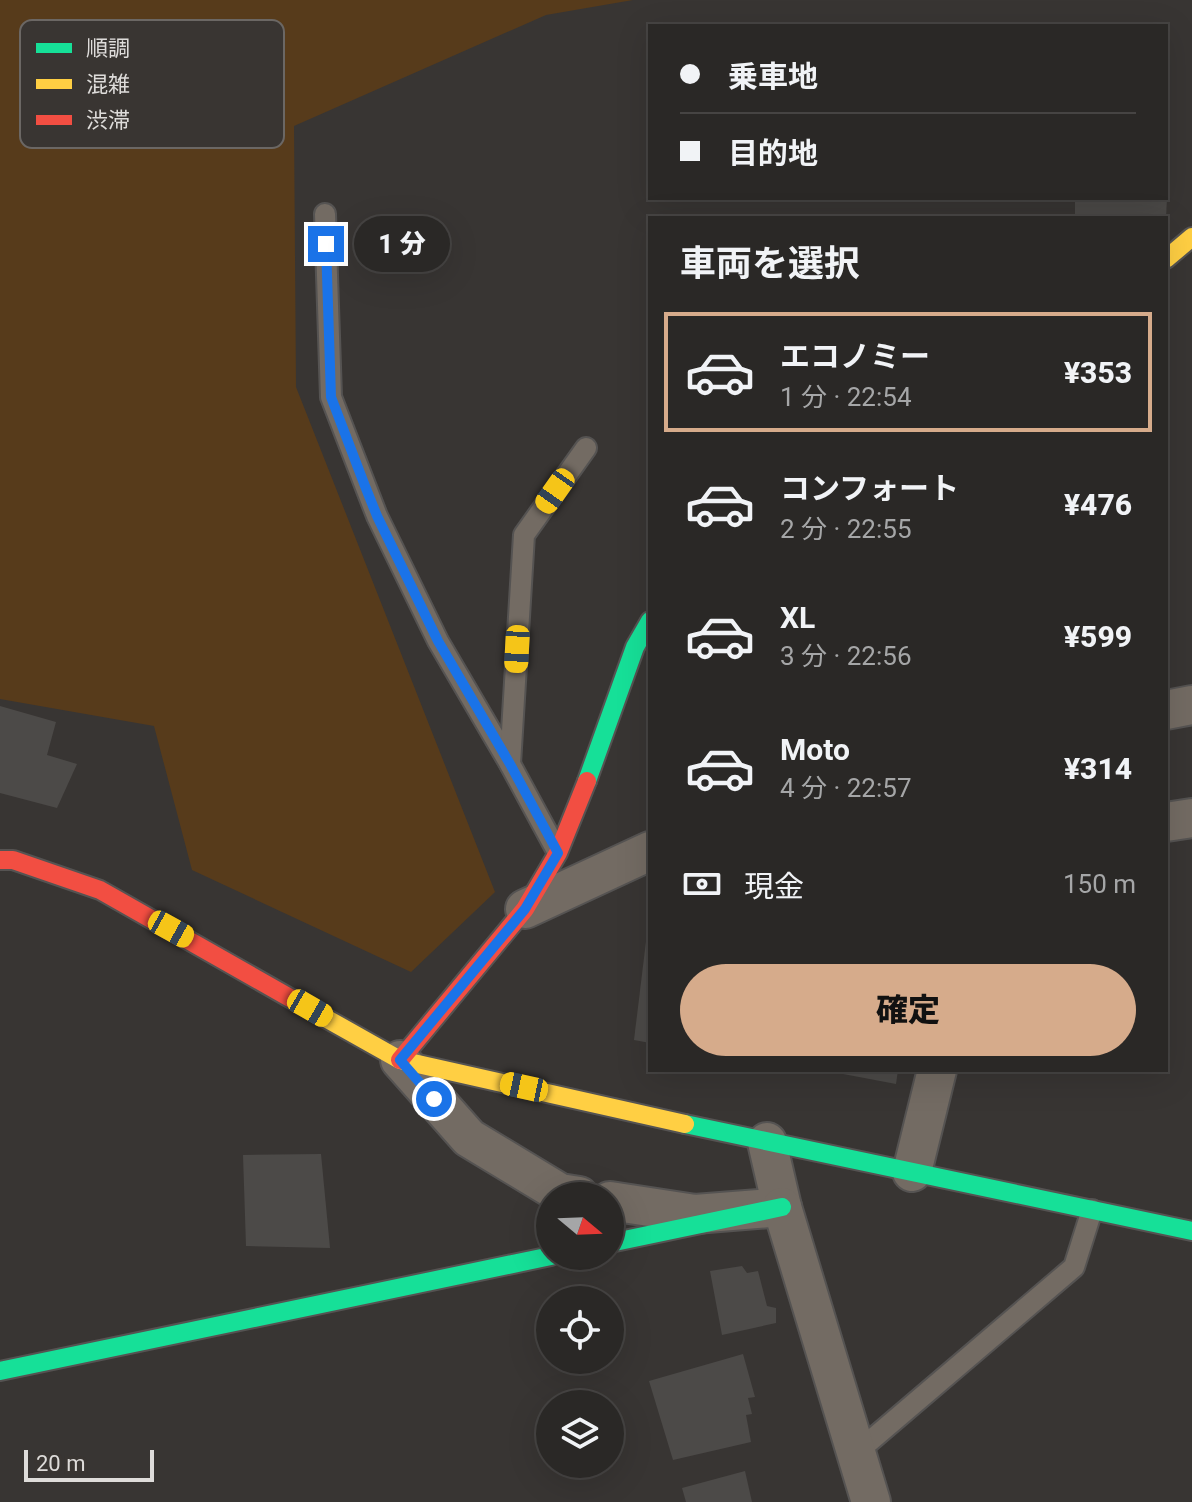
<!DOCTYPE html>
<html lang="ja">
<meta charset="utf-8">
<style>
body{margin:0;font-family:Roboto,"Noto Sans JP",sans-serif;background:#32302e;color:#f1f3f6;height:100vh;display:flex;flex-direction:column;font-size:30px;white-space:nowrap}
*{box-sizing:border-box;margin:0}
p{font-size:26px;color:#a5a6a7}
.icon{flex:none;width:44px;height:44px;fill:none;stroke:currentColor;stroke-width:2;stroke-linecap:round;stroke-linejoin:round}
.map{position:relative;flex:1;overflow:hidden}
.sheet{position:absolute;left:648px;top:216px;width:520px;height:856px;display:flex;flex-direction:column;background:#2a2826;border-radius:0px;box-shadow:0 8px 32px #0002,0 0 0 2px #464443}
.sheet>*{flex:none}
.guide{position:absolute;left:648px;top:24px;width:520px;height:176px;border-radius:0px;box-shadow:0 8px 32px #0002,0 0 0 2px #464443;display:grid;align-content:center;height:176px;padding:0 32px;background:#2a2826}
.needle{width:52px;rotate:109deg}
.fabs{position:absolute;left:536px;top:1182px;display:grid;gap:16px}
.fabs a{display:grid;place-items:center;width:88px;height:88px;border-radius:50%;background:#2a2826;box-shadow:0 8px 32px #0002,0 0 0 2px #464443;font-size:40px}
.scale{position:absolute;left:24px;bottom:20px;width:130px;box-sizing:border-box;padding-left:8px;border:4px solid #dedcda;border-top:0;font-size:22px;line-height:28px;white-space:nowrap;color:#dedcda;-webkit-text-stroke:6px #393532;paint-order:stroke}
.end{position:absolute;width:36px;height:36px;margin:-18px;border:10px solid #1a73e8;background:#fff;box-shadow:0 0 0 4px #fff}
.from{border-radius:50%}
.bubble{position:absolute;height:56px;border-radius:28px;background:#2a2826;box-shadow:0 8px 32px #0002,0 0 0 2px #464443;font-size:26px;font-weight:800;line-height:56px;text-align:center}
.car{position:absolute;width:24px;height:48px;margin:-24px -12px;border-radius:10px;box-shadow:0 0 6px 2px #0007;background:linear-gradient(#f5c518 24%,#345 0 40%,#f5c518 0 76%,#345 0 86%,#f5c518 0)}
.guide b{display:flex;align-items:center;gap:28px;height:76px;font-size:30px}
.guide b+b{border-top:2px solid #464443}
.guide i{width:20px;height:20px;background:#f1f3f6}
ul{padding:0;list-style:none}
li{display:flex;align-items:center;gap:24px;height:120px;margin:0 16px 12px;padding:0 16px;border:4px solid transparent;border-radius:0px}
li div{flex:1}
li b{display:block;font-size:30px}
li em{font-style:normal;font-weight:800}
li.active{border-color:#d6ab8b}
li>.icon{width:72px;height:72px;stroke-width:1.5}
h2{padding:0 32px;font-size:36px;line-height:96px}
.pay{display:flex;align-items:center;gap:20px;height:88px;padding:0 32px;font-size:30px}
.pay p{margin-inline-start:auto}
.cta{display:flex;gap:16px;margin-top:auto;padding:16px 32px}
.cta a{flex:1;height:92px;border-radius:48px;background:#d6ab8b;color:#111;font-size:32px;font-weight:800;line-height:92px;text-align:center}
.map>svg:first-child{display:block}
</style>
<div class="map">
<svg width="1192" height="1502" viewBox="0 0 1192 1502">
<rect width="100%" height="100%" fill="#383533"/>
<polygon fill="#573b1b" points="0,0 633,0 546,15 294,126 296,387 495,892 411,972 192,870 154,726 0,699"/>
<g fill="#4c4a48">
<polygon points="1075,198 1167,198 1166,218 1075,218"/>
<polygon points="0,706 56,722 47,755 77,764 57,808 0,793"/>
<polygon points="648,925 650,925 650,1043 634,1040"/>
<polygon points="822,1070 898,1070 896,1084"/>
<polygon points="321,1154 330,1248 246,1246 243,1155"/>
<polygon points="742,1266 747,1273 758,1271 767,1306 776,1308 776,1323 722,1335 710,1271"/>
<polygon points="743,1354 755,1397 748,1398 752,1414 746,1415 751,1442 673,1460 649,1381"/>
<polygon points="745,1471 752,1502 686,1502 682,1488"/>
</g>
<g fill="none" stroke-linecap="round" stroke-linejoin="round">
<g stroke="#555352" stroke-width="24">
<g id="lane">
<polyline points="325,214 331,397 377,516 438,641 510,764 556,849"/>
<polyline points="510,764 524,535 586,448"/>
<polyline points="856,1453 1074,1267 1092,1210"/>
</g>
</g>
<g stroke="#555352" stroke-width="42">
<g id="street">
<polyline points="1166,710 1192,705"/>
<polyline points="1166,822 1192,818"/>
<polyline points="525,909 650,851"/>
<polyline points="400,1060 469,1138 560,1193 579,1196"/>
<polyline points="912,1172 937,1070"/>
<polyline points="610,1201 695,1214 782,1207 767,1142"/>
<polyline points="782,1207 871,1502"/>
</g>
</g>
<g stroke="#555352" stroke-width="22">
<g id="fast">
<polyline points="587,781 635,647 650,621"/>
<polyline points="685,1124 1192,1231"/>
<polyline points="610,1243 782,1207"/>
<polyline points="0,1371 551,1256"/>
</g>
</g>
<g stroke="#555352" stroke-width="22">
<g id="slow">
<polyline points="1166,259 1192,237"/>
<polyline points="320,1015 400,1060 685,1124"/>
</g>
</g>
<g stroke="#555352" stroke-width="22">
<g id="jam">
<polyline points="0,860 13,860 100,890 320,1015"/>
<polyline points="400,1060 525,909 558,853 587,781"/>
</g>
</g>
<use href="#lane" stroke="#736b63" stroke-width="20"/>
<use href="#street" stroke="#736b63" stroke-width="38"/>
<use href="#fast" stroke="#16e098" stroke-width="18"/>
<use href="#slow" stroke="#ffcf43" stroke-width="18"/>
<use href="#jam" stroke="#f24e42" stroke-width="18"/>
</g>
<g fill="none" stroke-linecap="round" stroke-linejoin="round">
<polyline stroke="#1a73e8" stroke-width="10" points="326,244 331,397 365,486 377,516 438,641 510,764 558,853 525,909 400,1060 434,1099"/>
</g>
<rect x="20" y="20" width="264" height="128" rx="12" fill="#393532" stroke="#6b6764" stroke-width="2"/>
<rect x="36" y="43" width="36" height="10" fill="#16e098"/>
<rect x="36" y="79" width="36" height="10" fill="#ffcf43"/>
<rect x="36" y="115" width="36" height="10" fill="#f24e42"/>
<g font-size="22" fill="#dedcda">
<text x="86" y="56">順調</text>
<text x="86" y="92">混雑</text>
<text x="86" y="128">渋滞</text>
</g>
</svg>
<div class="fabs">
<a><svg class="needle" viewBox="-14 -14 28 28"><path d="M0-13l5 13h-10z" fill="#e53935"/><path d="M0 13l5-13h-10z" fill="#a5a6a7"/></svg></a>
<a><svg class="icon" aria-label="locate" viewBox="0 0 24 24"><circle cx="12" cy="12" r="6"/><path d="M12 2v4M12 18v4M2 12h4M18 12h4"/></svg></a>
<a><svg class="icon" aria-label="layers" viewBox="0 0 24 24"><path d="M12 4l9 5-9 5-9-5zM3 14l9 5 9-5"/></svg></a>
</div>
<div class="scale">20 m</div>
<i class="end from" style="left:434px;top:1099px"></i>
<i class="end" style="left:326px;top:244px"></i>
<div class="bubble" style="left:354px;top:216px;width:96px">1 分</div>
<i class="car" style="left:555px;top:491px;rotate:215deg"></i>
<i class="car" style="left:517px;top:649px;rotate:183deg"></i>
<i class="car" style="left:171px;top:929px;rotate:119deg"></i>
<i class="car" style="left:310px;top:1008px;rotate:120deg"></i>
<i class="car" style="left:524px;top:1087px;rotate:282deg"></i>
<div class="guide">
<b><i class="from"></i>乗車地</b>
<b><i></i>目的地</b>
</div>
<section class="sheet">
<h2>車両を選択</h2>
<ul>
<li class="active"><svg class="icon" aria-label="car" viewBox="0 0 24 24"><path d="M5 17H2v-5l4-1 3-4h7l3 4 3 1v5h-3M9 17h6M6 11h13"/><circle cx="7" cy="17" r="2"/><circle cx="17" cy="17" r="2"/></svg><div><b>エコノミー</b><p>1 分 · 22:54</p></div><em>¥353</em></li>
<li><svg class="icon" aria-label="car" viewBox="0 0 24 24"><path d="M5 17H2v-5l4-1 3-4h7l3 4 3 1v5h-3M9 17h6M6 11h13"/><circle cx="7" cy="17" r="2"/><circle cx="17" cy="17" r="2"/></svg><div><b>コンフォート</b><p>2 分 · 22:55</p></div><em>¥476</em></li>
<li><svg class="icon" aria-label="car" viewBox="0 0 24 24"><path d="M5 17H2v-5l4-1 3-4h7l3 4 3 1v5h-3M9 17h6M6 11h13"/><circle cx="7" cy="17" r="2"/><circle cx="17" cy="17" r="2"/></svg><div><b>XL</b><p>3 分 · 22:56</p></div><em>¥599</em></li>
<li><svg class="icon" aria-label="car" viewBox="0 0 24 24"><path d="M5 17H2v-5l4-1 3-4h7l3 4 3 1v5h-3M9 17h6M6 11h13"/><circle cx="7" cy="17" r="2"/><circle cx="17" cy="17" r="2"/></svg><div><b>Moto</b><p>4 分 · 22:57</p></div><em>¥314</em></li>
</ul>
<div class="pay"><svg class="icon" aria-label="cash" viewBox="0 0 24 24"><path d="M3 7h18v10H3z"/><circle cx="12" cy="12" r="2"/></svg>現金<p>150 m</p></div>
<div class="cta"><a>確定</a></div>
</section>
</div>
